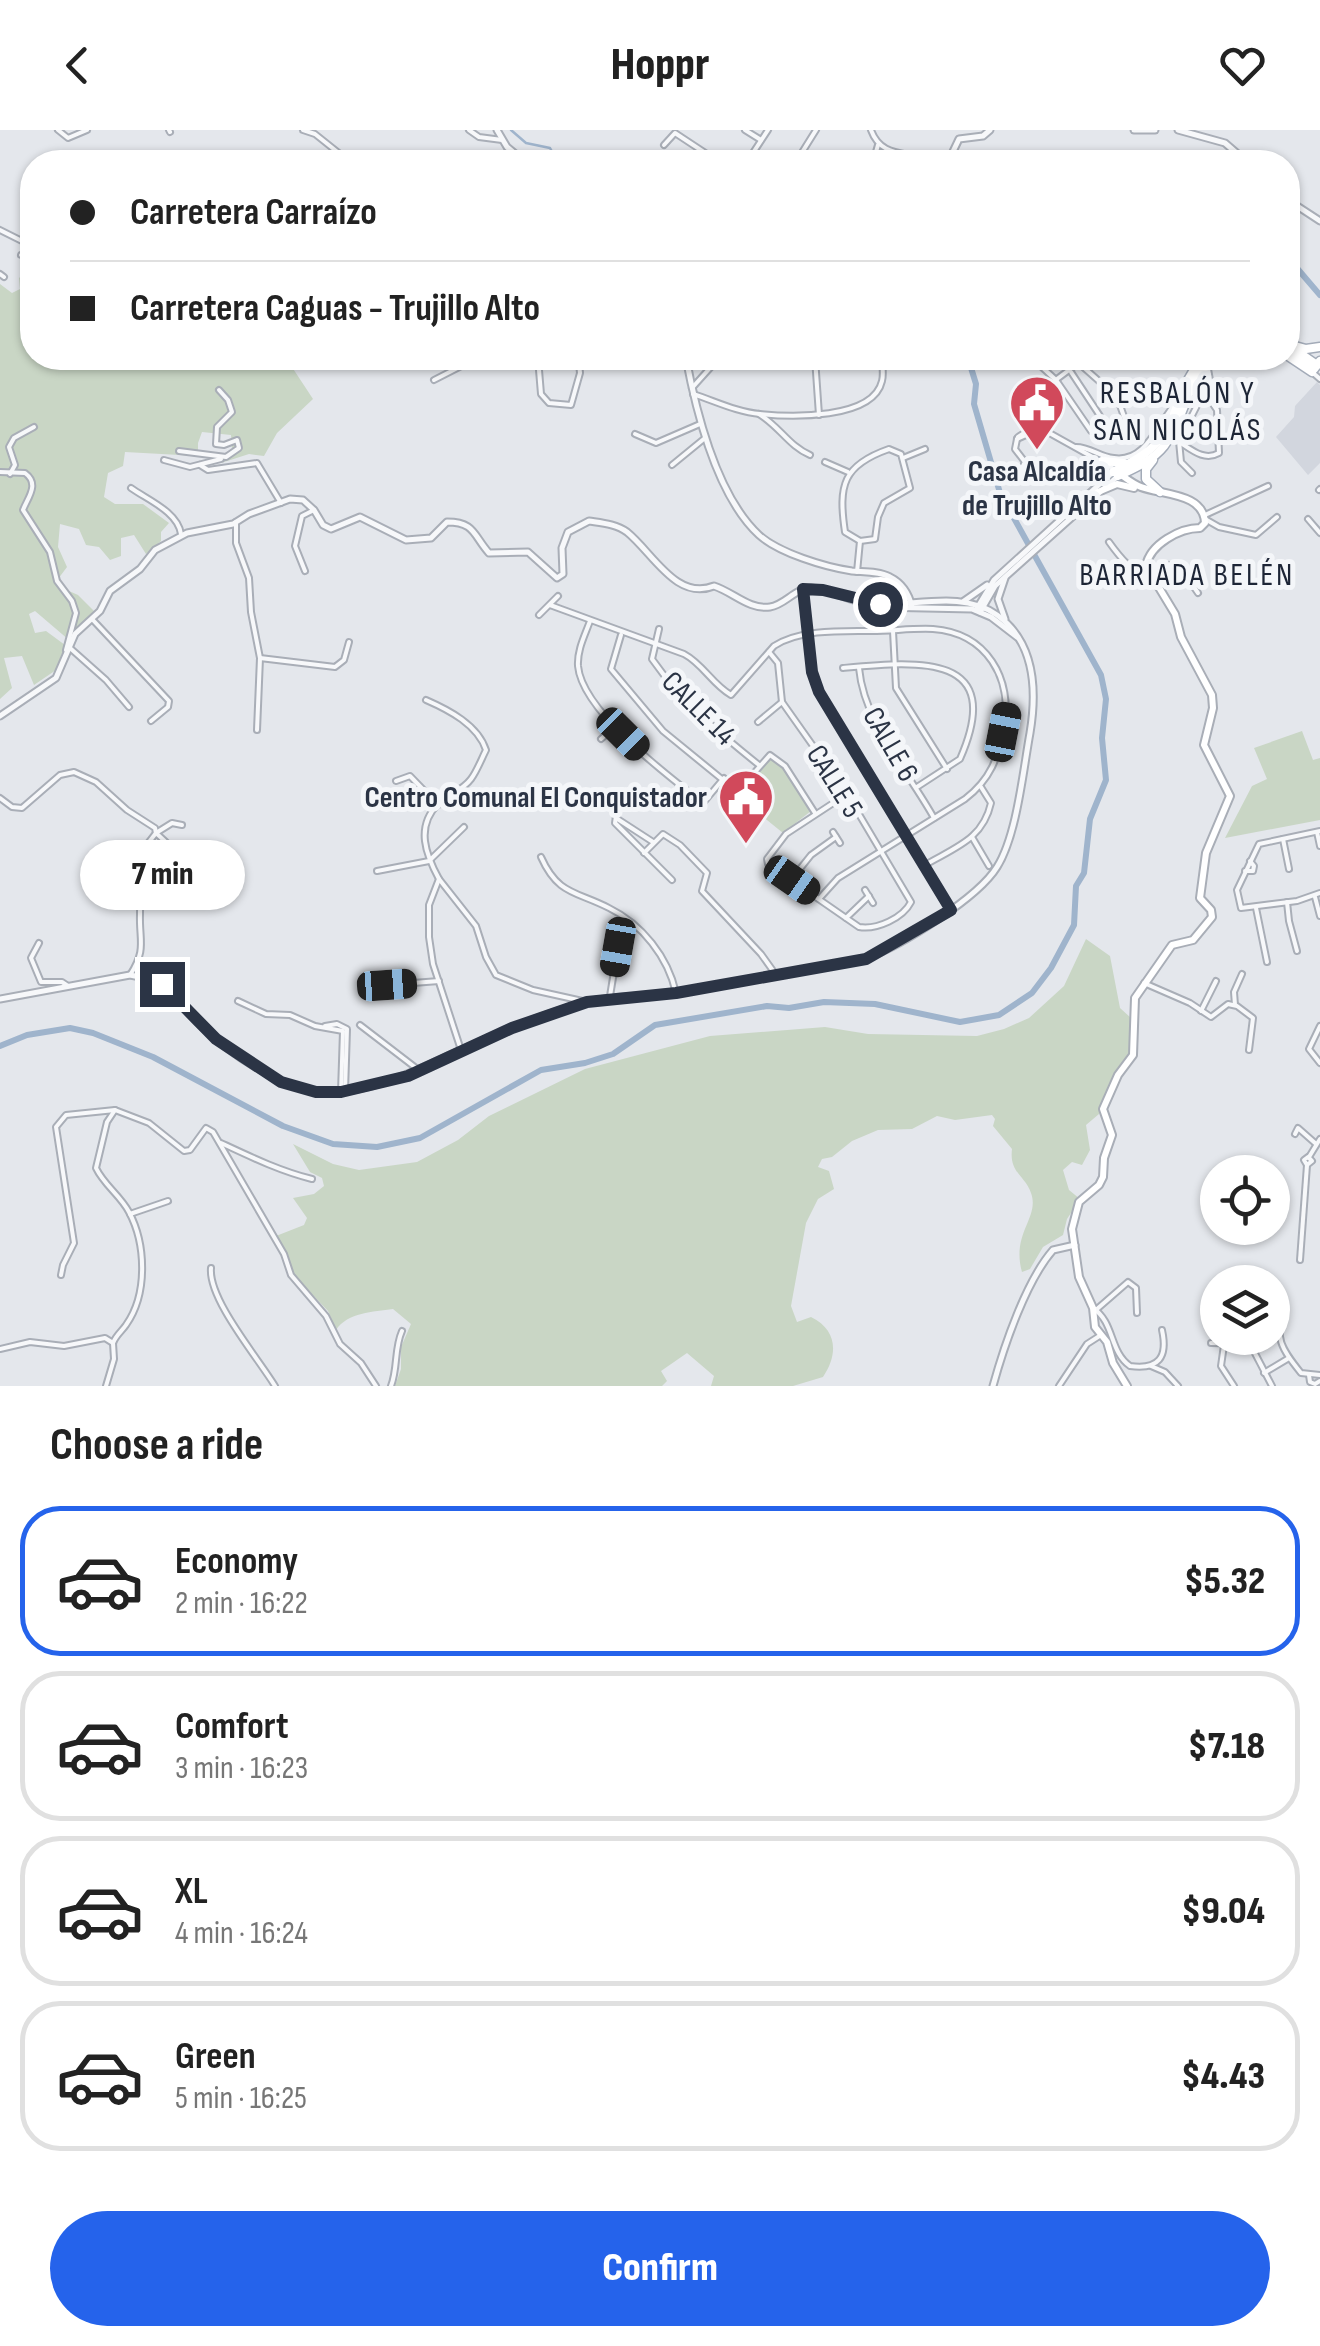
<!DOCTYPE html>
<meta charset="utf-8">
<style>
body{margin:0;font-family:"Sofia Sans Condensed",sans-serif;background:#f2f2f2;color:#222;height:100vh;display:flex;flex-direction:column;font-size:38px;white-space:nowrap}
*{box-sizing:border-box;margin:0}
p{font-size:32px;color:#767676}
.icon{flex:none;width:55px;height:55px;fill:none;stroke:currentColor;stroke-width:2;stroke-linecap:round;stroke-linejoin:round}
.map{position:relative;height:1256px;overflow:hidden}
.side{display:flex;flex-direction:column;background:#fff;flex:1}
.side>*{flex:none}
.top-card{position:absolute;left:20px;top:20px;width:1280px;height:220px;border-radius:40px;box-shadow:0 2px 8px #0004;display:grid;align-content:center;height:220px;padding:0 50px;background:#fff}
.tools{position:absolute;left:1200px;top:1025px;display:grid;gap:20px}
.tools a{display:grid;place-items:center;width:90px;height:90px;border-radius:50%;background:#fff;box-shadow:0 2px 8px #0004;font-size:50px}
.end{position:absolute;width:45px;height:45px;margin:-22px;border:12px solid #2b3445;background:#fff;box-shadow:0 0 0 5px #fff}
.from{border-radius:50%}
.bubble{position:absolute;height:70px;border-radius:35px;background:#fff;box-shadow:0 2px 8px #0004;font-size:32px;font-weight:800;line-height:70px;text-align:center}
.car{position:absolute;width:30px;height:60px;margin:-30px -15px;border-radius:12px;box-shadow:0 0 8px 2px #0007;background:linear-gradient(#222 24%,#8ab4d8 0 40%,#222 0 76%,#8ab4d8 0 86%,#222 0)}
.top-card b{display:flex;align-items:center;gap:35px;height:95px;font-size:38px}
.top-card b+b{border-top:2px solid #e0e0e0}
.top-card i{width:25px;height:25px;background:#222}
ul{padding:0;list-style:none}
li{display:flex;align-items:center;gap:30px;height:150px;margin:0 20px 15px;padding:0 30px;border:5px solid #e0e0e0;border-radius:40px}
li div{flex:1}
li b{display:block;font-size:38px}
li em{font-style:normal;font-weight:800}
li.selected{border-color:#2563eb}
li>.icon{width:90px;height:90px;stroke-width:1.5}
h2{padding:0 50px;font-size:45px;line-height:120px}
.action{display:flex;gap:20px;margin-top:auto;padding:20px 50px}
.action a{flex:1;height:115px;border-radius:60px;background:#2563eb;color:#fff;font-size:40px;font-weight:800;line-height:115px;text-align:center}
header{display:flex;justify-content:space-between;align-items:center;height:130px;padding:0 50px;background:#fff;font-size:45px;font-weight:800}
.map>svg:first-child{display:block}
</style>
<header><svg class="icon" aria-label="back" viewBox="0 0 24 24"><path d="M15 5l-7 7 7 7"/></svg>Hoppr<svg class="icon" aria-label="heart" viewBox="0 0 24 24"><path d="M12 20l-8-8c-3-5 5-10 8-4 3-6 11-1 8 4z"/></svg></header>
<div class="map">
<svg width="1320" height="1256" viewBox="0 0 1320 1256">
<rect width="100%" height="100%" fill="#e4e7ec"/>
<polygon fill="#d2d6de" points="1317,252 1320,255 1320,333 1308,345 1276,307 1294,287 1295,276"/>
<g fill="#c9d6c5">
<polygon points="29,139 32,144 32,228 216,228 217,231 223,228 286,228 313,269 277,303 264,326 249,324 221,333 232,319 231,305 202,302 198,313 198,326 125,322 123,336 108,343 104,367 115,374 143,374 169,393 161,402 161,411 146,424 134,405 121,408 121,426 110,430 99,417 86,415 79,399 60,394 58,417 67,437 58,449 60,457 78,465 96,483 74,499 69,510 35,481 29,484 35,503 46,501 65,515 56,540 34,555 22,526 4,528 12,558 0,569 0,154 12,163 20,159 19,148"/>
<polygon points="1302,601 1313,630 1320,628 1320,690 1225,708 1252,656 1267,649 1254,618"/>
<polygon points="769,628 782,637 811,681 783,703 737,666"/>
<path d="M 1086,809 L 1110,826 L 1120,878 L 1131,888 L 1133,922 L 1116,944 L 1099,984 L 1086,995 L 1090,1020 L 1082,1035 L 1072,1032 L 1063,1040 L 1069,1060 L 1080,1069 L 1067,1089 L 1063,1105 L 1043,1117 L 1030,1139 L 1022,1142 C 1011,1103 1040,1088 1031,1063 C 1025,1045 1009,1043 1012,1019 L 993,996 L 995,989 L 992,985 L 955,990 L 937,986 L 912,999 L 878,1000 L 852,1011 L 832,1027 L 822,1029 L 818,1037 L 829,1041 L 834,1059 L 818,1069 L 806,1093 L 791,1176 L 797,1192 L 811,1187 C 838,1200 838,1225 823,1247 L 793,1256 L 711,1256 L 714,1246 L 687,1223 L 661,1241 L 667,1251 L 662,1256 L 395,1256 L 401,1239 L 401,1217 L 411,1194 L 393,1179 C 373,1182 348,1182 336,1200 L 328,1181 L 293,1144 L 276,1106 L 304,1095 L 307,1088 L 293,1068 L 314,1064 L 324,1056 L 322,1048 L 310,1042 L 293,1014 L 333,1034 L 359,1040 L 417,1032 L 458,1010 L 489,986 L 585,939 L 710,906 L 825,897 L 868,904 L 977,906 L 1004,899 L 1029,888 L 1064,856 Z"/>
</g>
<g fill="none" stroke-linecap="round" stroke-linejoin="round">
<polyline stroke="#9fb4cc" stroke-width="2.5" points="511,0 526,13 550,18 558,32"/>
<g stroke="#9fb4cc" stroke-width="6">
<polyline points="1025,32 1050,26 1068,32"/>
<polyline points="1288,132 1296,137 1320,165"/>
<polyline points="0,916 27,905 70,898 93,903 153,927 283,996 333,1014 377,1017 420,1008 541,940 585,933 613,924 655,895 767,876 789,878 824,872 875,874 960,892 999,885 1032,863 1051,838 1074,795 1076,756 1084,743 1090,689 1106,650 1102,608 1106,569 1101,545 1000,363 974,274 976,254 968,228"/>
</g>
<g stroke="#a9aeb7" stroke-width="8">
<g id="minor">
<polyline points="58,0 68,8 87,0"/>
<polyline points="169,0 170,2"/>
<polyline points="303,0 315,4 350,32"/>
<polyline points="469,0 479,7 502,10"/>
<polyline points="745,0 761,10"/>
<path d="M 871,0 C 878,19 891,22 910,25"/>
<polyline points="664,15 675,3 719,32"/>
<polyline points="631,32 632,32"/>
<polyline points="747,32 768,0"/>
<polyline points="796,32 816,0"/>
<polyline points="832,32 834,25"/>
<polyline points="873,32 878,15"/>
<polyline points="0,100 32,116"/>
<polyline points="21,125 32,128"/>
<polyline points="0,144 4,147"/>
<path d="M 537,228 C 553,232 573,239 586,228"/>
<polyline points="538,228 541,264 549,273 571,275 580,243 579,233"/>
<polyline points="815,228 819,285"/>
<polyline points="1032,228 1056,250 1091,301"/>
<polyline points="1073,228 1117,267 1127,295"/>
<polyline points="1045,239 1055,228"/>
<polyline points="1071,242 1104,292"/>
<polyline points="1312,242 1320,249"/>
<polyline points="434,250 477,228"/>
<polyline points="692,258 719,228"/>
<path d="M 693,264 C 715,271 737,282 760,284 C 790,287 873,290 882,251 C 884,244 882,235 882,228"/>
<path d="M 759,284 C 780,297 789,316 810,325"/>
<polyline points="1043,292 1035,295 1038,302 1045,298 1043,292 1053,252 1085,228"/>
<polyline points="1044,300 1114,339"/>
<polyline points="635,304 656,313 700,294"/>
<polyline points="1018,307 1035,296"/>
<polyline points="1017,309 1015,319 1025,332 1019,344 1026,350"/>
<polyline points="1017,309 1035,301"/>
<path d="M 1181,313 C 1193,321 1205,331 1219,323 L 1217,280 L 1204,261"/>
<path d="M 1076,317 C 1091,317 1099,327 1114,328 C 1147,333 1159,290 1177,272"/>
<path d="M 889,319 L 901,324 L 910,358 L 884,373 L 878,387 L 875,409 L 860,411 L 845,402 C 838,355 843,335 889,319 Z"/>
<polyline points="179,321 226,327 239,318 237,310 224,315 216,314 217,297 232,282 228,270 219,260"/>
<polyline points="903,328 925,319"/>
<polyline points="164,330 190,337 221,329"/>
<polyline points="825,332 848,342"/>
<polyline points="200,335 208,340 257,333 281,373"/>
<polyline points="672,335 705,308"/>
<polygon points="1044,340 1047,346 1041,349 1038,344"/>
<path d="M 0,342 L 25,343 C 40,354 28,367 23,380 L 50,422 L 57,451 L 72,471 L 76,483 L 66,520"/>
<polyline points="1192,343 1181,332 1179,311 1210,250 1208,239"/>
<polyline points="10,344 15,335 9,317 14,308 34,297"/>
<path d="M 131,358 C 148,370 178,382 181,404"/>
<polyline points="1319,360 1320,359"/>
<polyline points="1205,385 1268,356"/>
<polyline points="1205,389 1219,397 1256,405 1277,387"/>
<polyline points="1308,389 1320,403"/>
<polyline points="236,392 236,413 249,448 251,482 260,528 257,600"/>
<path d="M 1109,412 C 1119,426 1133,444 1150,447"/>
<polyline points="305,441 295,416 302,386 314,380"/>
<polyline points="857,442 860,411"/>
<polyline points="1156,452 1169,435 1187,447 1198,463"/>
<polyline points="803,459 812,542 819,562 951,780"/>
<path d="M 550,475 L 684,524 C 703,534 712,554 731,565 L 774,516 C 800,499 842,501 872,501 C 892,501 913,498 933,499 C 987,503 1013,549 1004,597 C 998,628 991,649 965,669 L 838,748 L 819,769"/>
<polyline points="539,485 558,466"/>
<polyline points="92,489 169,571 168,577 151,591"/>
<path d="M 590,491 C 585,505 577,520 578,536 C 582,581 668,646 703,673 L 724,648"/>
<path d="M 659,499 L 652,529 C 682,572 719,603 759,635"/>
<polyline points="893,501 896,558 947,639"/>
<polyline points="621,505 611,539 663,601 734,659 739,660 770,625 785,636 815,683"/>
<polyline points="70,518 106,550 129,577"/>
<path d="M 769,522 L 778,533 L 782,572 L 847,664 L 911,772 C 903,788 877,800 859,797 L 768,734 L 767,729 L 786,704 L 847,664"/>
<polyline points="260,528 335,537 344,530 349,512"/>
<path d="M 843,538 C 918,531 1007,522 960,629 L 917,657"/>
<path d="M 859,538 C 864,593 908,641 934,688"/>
<path d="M 426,570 C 449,580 478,595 486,620 C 481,630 477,641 471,649 C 463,660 448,665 438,674 C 415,697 426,725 439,749 L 429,775 L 429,807 L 433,834 L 461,920"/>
<polyline points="758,592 782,572"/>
<polyline points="601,609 616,596"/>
<polyline points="396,651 410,646 438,675"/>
<polyline points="601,666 609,664 618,672 615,693 672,750"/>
<polyline points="0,668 12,677 22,678 60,645 74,642 96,652 127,680 155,698 156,703 169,715 179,742 212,763"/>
<polyline points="616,688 653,712"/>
<polyline points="1320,701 1259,714 1237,760 1241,778 1297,771 1320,763"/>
<polyline points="833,702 840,713"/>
<polyline points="1317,702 1320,716"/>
<polyline points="972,707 989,736"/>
<polyline points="1283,709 1289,739"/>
<polyline points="644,723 663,704 680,715 707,743 702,761 761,824 776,845"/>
<path d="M 541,727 C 558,765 576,761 609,778 C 642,794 668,827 676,863"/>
<path d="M 925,735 C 956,717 983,709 991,673 L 981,657"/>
<polyline points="377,741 429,731 464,697"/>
<polyline points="1245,741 1253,741 1254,736 1250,731"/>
<polyline points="439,749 476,796 486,827 496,845 533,860 587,872"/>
<polyline points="791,750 811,725 836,707"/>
<polyline points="865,760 873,773"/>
<polyline points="1315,767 1320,786"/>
<polyline points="1287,772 1289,791 1297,821"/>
<polyline points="1256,778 1267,832"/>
<polyline points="846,788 869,766"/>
<polyline points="39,813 31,828 41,852 62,852 68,856"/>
<path d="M 130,845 C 147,819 139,811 140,784 C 140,762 142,732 149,712 L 156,703 L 172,693 L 182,695"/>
<polyline points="1144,853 1190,873 1211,887 1228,874 1237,876 1253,888 1249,920"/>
<polyline points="387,855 439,851"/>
<polyline points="610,866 618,817"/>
<polyline points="238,871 266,884 290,885 315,896 343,901 341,962"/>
<polyline points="1235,875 1234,862 1242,844"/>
<polyline points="1201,881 1216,851"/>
<polyline points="360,895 416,938"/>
<polyline points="325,896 337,894 347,899 345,961"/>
<polyline points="1320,896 1309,919 1320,933"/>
<polyline points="1295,1004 1298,998 1315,1013"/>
<path d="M 221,1013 C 251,1027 280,1041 312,1049"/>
<polygon points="1308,1027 1312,1031 1307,1035 1304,1030"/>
<polyline points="1309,1027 1320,1009"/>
<polyline points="130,1084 168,1071"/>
<polyline points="1300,1130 1307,1035"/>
<path d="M 211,1138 C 208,1169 258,1228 275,1256"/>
<polyline points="61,1145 63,1135 74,1113 56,997 66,985 115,980"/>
<path d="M 1284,1177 C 1274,1208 1281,1218 1301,1243 L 1320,1245"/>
<path d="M 1093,1178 C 1115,1193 1109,1221 1130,1236 C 1159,1240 1168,1227 1162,1200"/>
<polyline points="1097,1179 1128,1152 1136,1158 1137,1183"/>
<polyline points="1205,1181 1218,1183"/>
<polyline points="1247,1208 1272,1256"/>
<path d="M 113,1213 C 116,1205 122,1201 126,1195 C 148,1164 146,1114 129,1082 C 120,1065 104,1055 96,1038 L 107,992 L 115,980 L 149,993 L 184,1021 L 190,1020 L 206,998 L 213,1002 L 284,1124 L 291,1145 L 326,1186 L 340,1214 L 361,1233 L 376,1256"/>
<polyline points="1211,1213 1249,1214"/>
<polyline points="1224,1215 1221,1236 1234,1256"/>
<polyline points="0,1219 30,1212 64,1216 105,1208 113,1213"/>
<polyline points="1151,1236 1165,1242 1178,1256"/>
<polyline points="1264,1243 1289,1228"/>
<polyline points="1309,1245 1310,1252 1315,1254 1320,1251"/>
<polyline points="106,1256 114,1229 113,1213"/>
<path d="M 391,1256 C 398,1238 394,1219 402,1201"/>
<polyline points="1059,1256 1087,1214 1101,1205"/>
</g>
</g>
<g stroke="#a9aeb7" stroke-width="9">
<g id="tertiary">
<polyline points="497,0 507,17 525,32"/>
<polyline points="1134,0 1155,0"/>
<polyline points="1178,0 1225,13 1247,32"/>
<polyline points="948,32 959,9 983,6 990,0"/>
<polyline points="1288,70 1320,91"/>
<path d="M 686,228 C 696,281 717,366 759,405 C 779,423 825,437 852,441 C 864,442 879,441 890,447 C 902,453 909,464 912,477"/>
<polyline points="964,471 987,455"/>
<polyline points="878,477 972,479 991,487 1017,507"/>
<polyline points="976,480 994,450 1113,342"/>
<polyline points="980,482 995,456 1118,346"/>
<polyline points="1005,489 998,469 1005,448"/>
<path d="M 0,586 L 56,548 L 75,504 L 100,481 L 110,461 L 140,439 L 155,420 L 187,403 L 233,394 L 249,384 L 290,369 L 303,370 L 314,380 L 323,395 L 331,399 L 360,387 L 406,410 L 431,408 L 447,392 C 475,392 473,405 489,423 L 528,422 L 557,448 L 563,444 L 562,418 L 568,402 L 589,391 C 602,393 616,394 627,402 C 653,423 676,471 714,456 C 733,462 749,480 770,477 C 785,475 795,458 811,458 C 831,459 850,472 870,474 C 911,478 960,459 997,485 C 1035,512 1037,561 1030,603 C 1023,641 1017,705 997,737 C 978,768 902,815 867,828 C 849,835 826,836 807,839 C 762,847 716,858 671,864 C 643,867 615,865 587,872 C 546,883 505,900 466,918 C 421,937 379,962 328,962 C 284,962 227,922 196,891 C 172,866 167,851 130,845 L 0,869"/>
<path d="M 993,1256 C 1004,1216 1026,1151 1053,1120 L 1075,1115"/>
</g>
</g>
<g stroke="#a9aeb7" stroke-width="10">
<g id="secondary">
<path d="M 1120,344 C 1127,349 1133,354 1141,357 C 1163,365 1204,363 1205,393 L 1200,398 C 1180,398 1150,414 1146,436 L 1175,484 L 1181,507 L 1212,565 L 1213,578 L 1204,615 L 1230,666 L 1206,723 L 1200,768 L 1211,780 L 1212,787 L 1193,810 L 1172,815 L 1135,868 L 1133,925 L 1118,945 L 1103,979 L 1112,1005 L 1104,1028 L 1103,1047 L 1099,1055 L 1079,1072 L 1072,1099 L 1079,1147 L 1093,1178 L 1095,1197 L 1107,1212 L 1113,1233 L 1127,1256"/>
<polyline points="1098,362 1117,354 1134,358"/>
</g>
</g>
<g stroke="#a3abb8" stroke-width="11">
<g id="primary">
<polyline points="1288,215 1317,235"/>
<polyline points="1295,216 1306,219 1320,217"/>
<polyline points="1288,221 1314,239 1320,231"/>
<polyline points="1288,226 1312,242"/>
<polyline points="1153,330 1146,339 1146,349 1160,362"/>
<polyline points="1102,331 1124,333"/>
<path d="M 1113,342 C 1132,332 1151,323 1164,304 C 1180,279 1181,249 1205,228"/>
<path d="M 1118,346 C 1135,338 1152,331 1164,316 C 1186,287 1185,251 1215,228"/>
</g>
</g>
<use href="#minor" stroke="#f7f8fa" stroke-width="4"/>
<use href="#tertiary" stroke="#f7f8fa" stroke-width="5"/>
<use href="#secondary" stroke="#fff" stroke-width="6"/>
<use href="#primary" stroke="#fff" stroke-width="8"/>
</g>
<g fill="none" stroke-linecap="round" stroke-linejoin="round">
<polyline stroke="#2b3445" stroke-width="12" points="162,854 216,909 281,952 316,962 341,962 408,946 512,898 587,872 676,863 866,829 951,780 819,562 812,542 803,459 823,460 880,474"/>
</g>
<defs>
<g id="civic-pin" transform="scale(2.875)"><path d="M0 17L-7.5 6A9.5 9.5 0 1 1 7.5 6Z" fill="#d1495b" stroke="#f4f6f9"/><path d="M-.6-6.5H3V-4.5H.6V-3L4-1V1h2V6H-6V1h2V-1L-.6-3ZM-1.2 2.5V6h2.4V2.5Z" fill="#fff"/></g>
</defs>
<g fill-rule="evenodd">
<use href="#civic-pin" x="1037" y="273"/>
<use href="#civic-pin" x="746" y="667"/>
</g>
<g text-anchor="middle" stroke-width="10" stroke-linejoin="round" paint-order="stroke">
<g font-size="30" font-weight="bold" fill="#2b3445" stroke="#f4f6f9">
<text x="1037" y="351">Casa Alcaldía<tspan x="1037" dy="34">de Trujillo Alto</tspan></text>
<text x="707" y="677" text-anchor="end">Centro Comunal El Conquistador</text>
</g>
<g font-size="30" fill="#2b3445" stroke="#f4f6f9">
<text transform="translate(699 578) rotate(45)" y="10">CALLE 14</text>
<text transform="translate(891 614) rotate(60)" y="10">CALLE 6</text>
<text transform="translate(835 651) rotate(58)" y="10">CALLE 5</text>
</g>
<g font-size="32" letter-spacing="2.5" fill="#1d2536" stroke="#f4f6f9">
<text x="1178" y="273">RESBALÓN Y<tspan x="1178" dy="37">SAN NICOLÁS</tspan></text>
<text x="1187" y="455">BARRIADA BELÉN</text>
</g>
</g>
</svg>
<div class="tools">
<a><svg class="icon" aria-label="locate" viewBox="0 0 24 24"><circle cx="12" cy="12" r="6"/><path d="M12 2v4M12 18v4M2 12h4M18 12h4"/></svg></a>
<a><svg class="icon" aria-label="layers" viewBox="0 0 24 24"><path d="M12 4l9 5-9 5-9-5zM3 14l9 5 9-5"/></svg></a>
</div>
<i class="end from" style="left:880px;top:474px"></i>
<i class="end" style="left:162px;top:854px"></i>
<div class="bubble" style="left:80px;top:710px;width:165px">7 min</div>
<i class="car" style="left:1003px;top:602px;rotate:11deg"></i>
<i class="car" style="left:623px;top:604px;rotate:135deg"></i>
<i class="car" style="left:792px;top:750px;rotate:125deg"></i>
<i class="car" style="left:618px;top:817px;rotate:190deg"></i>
<i class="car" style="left:387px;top:855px;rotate:86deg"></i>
<div class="top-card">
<b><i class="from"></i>Carretera Carraízo</b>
<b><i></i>Carretera Caguas - Trujillo Alto</b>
</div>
</div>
<section class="side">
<h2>Choose a ride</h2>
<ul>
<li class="selected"><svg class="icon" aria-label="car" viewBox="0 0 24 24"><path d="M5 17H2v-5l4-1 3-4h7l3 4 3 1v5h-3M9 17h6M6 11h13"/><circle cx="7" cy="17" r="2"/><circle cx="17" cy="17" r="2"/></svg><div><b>Economy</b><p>2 min · 16:22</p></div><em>$5.32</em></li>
<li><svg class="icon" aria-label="car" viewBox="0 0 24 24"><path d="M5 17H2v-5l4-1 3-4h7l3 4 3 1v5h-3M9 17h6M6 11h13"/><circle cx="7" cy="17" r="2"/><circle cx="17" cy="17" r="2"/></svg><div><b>Comfort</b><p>3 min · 16:23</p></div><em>$7.18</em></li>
<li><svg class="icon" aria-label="car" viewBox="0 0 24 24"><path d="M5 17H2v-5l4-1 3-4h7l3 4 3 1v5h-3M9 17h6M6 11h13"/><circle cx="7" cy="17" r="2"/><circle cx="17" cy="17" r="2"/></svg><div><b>XL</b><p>4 min · 16:24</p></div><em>$9.04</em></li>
<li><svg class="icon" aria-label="car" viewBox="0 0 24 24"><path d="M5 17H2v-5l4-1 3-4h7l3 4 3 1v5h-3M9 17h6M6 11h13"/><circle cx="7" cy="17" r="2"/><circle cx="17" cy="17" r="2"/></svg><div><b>Green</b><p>5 min · 16:25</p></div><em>$4.43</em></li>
</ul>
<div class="action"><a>Confirm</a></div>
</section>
